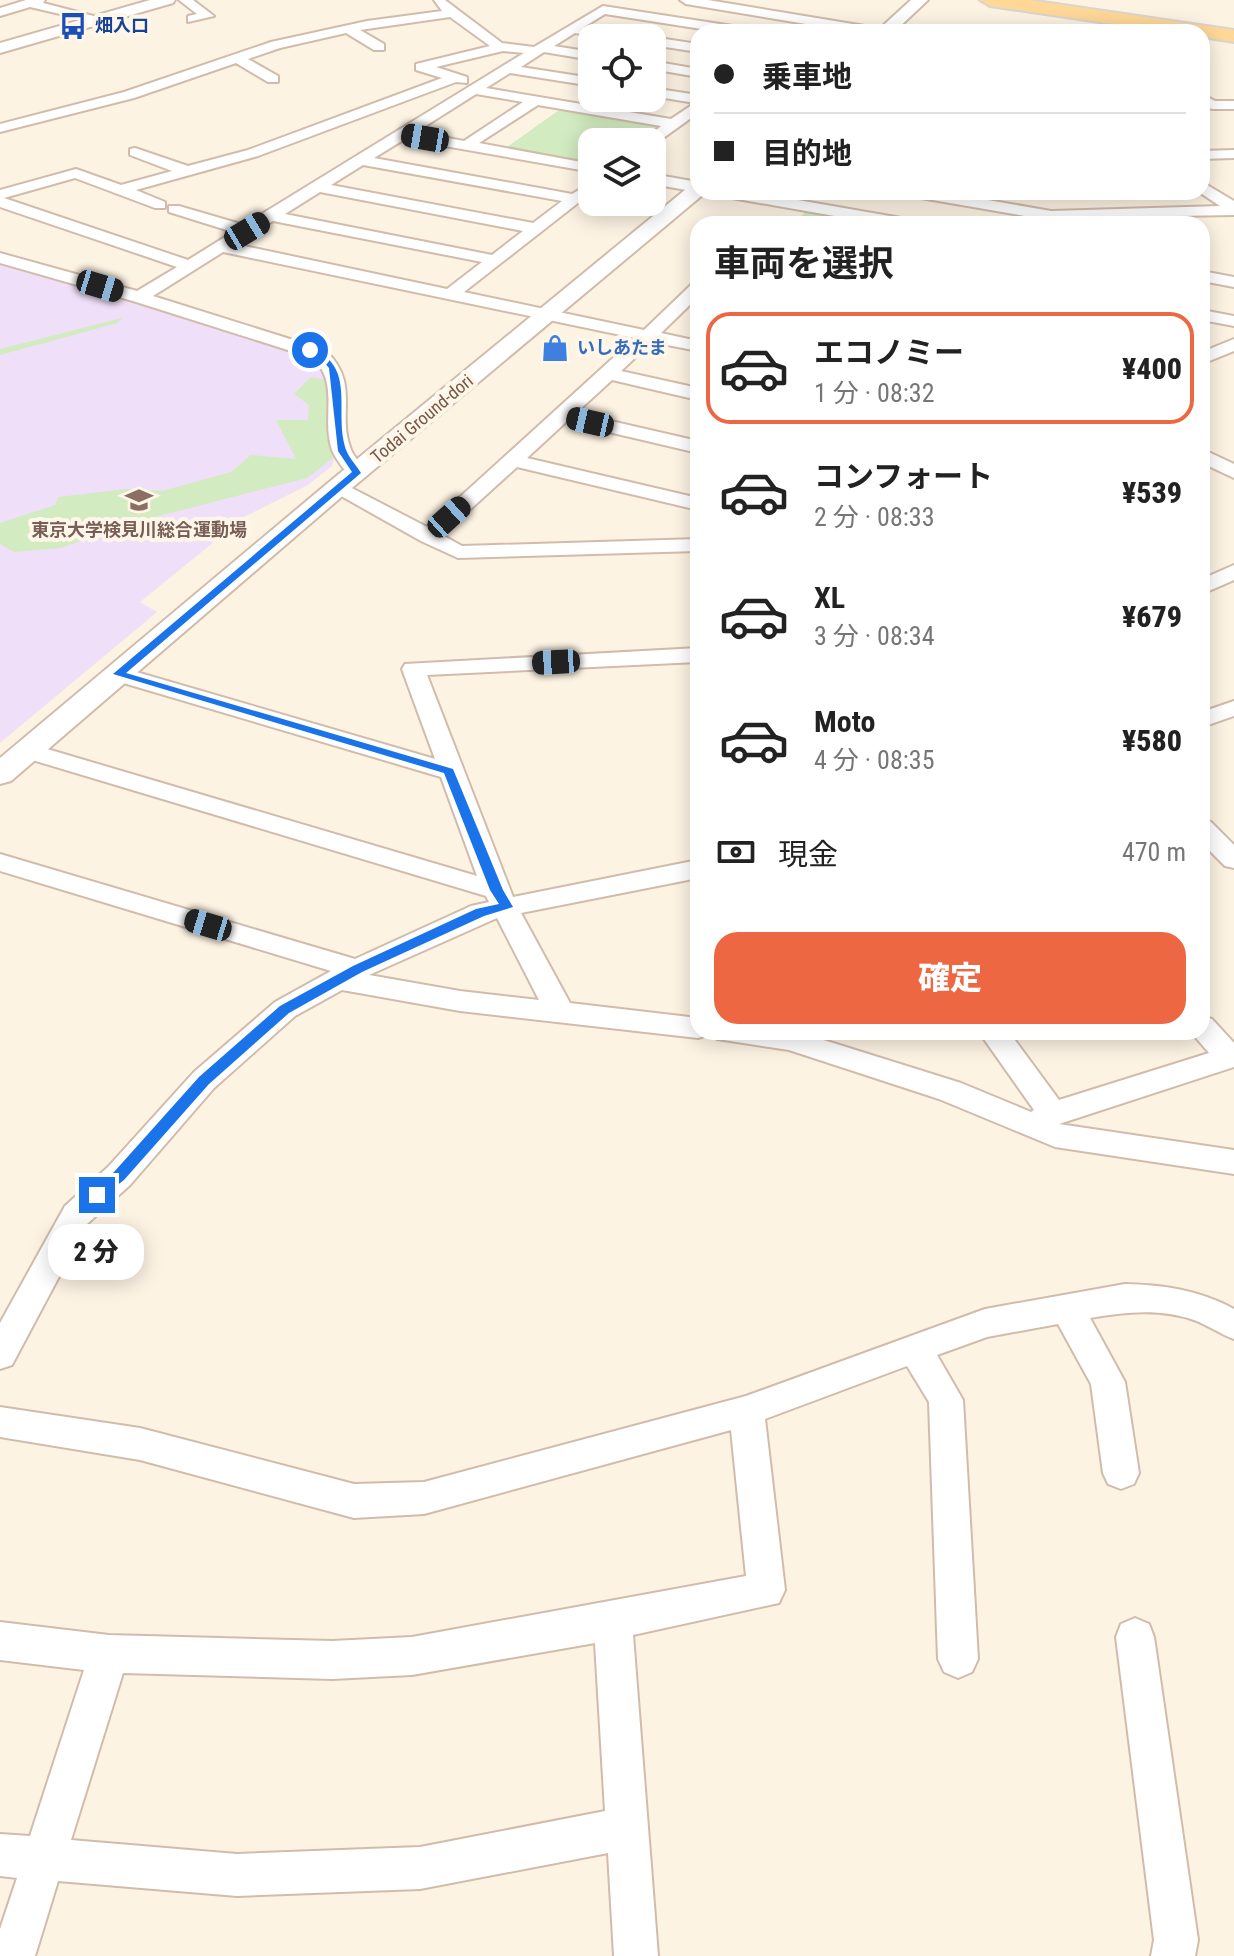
<!DOCTYPE html>
<html lang="ja">
<meta charset="utf-8">
<style>
body{margin:0;font-family:"Roboto Condensed","Noto Sans JP",sans-serif;background:#f2f2f2;color:#222;height:100vh;display:flex;flex-direction:column;font-size:30px;white-space:nowrap}
*{box-sizing:border-box;margin:0}
p{font-size:26px;color:#767676}
.icon{flex:none;width:44px;height:44px;fill:none;stroke:currentColor;stroke-width:2;stroke-linecap:round;stroke-linejoin:round}
.map{position:relative;flex:1;overflow:hidden}
.drawer{position:absolute;left:690px;top:216px;width:520px;height:824px;display:flex;flex-direction:column;background:#fff;border-radius:24px;box-shadow:0 4px 20px #0003}
.drawer>*{flex:none}
.hud{position:absolute;left:690px;top:24px;width:520px;height:176px;border-radius:24px;box-shadow:0 4px 20px #0003;display:grid;align-content:center;height:176px;padding:0 24px;background:#fff}
.buttons{position:absolute;left:578px;top:24px;display:grid;gap:16px}
.buttons a{display:grid;place-items:center;width:88px;height:88px;border-radius:16px;background:#fff;box-shadow:0 4px 20px #0003;font-size:40px}
.end{position:absolute;width:36px;height:36px;margin:-18px;border:10px solid #1a73e8;background:#fff;box-shadow:0 0 0 4px #fff}
.from{border-radius:50%}
.bubble{position:absolute;height:56px;border-radius:24px;background:#fff;box-shadow:0 4px 20px #0003;font-size:26px;font-weight:800;line-height:56px;text-align:center}
.car{position:absolute;width:24px;height:48px;margin:-24px -12px;border-radius:10px;box-shadow:0 0 6px 2px #0007;background:linear-gradient(#222 24%,#8ab4d8 0 40%,#222 0 76%,#8ab4d8 0 86%,#222 0)}
.hud b{display:flex;align-items:center;gap:28px;height:76px;font-size:30px}
.hud b+b{border-top:2px solid #e0e0e0}
.hud i{width:20px;height:20px;background:#222}
ul{padding:0;list-style:none}
li{display:flex;align-items:center;gap:24px;height:112px;margin:0 16px 12px;padding:0 8px;border:4px solid transparent;border-radius:24px}
li div{flex:1}
li b{display:block;font-size:30px}
li em{font-style:normal;font-weight:800}
li.active{border-color:#ed6742}
li>.icon{width:72px;height:72px;stroke-width:1.5}
h2{padding:0 24px;font-size:36px;line-height:96px}
.pay{display:flex;align-items:center;gap:20px;height:88px;padding:0 24px;font-size:30px}
.pay p{margin-inline-start:auto}
.primary-button{display:flex;gap:16px;margin-top:auto;padding:16px 24px}
.primary-button a{flex:1;height:92px;border-radius:24px;background:#ed6742;color:#fff;font-size:32px;font-weight:800;line-height:92px;text-align:center}
.map>svg:first-child{display:block}
</style>
<div class="map">
<svg width="1234" height="1956" viewBox="0 0 1234 1956">
<rect width="100%" height="100%" fill="#fdf3e3"/>
<polygon fill="#f0dff9" points="0,261 73,281 313,358 319,363 328,383 334,459 332,466 308,485 246,516 140,602 157,612 0,743"/>
<g fill="#d2ebc0">
<polygon points="562,108 656,123 661,128 643,142 592,142 592,165 504,149"/>
<polygon points="808,210 887,224 775,224 781,219 796,221"/>
<polygon points="122,318 118,323 0,355 0,349"/>
<polygon points="311,377 326,380 333,458 307,478 143,520 60,548 14,552 0,544 0,523 55,505 58,497 127,489 162,491 231,472 251,455 296,459 276,420 308,420 309,405 294,394"/>
</g>
<g fill="none" stroke-linecap="round" stroke-linejoin="round">
<g stroke="#d1bcac" stroke-width="4">
<g id="minor">
<polygon points="26,0 45,0 43,3 109,20 103,24 30,7 0,16 0,8"/>
<polygon points="179,0 193,0 214,16 188,22 188,16 197,14"/>
<path d="M 434,0 L 445,0 L 502,43 L 534,47 L 603,6 L 746,28 L 752,32 L 721,32 L 605,14 L 584,27 L 633,34 L 639,38 L 608,38 L 575,33 L 554,46 L 592,52 L 592,60 L 544,52 L 521,67 L 592,78 L 592,86 L 510,73 L 486,88 L 671,119 L 695,103 L 652,96 L 652,88 L 698,95 L 698,113 L 652,146 L 652,142 L 642,142 L 661,126 L 538,105 L 479,143 L 592,164 L 592,172 L 405,139 L 374,158 L 572,194 L 584,187 L 592,192 L 464,292 L 644,330 L 692,284 L 698,283 L 698,297 L 661,333 L 698,341 L 698,351 L 652,342 L 621,371 L 698,388 L 698,400 L 612,380 L 576,413 L 698,441 L 698,453 L 566,422 L 527,458 L 698,498 L 698,510 L 517,467 L 442,535 L 462,546 L 698,539 L 698,551 L 458,558 L 421,541 L 327,488 L 337,482 L 344,484 L 427,527 L 635,338 L 223,252 L 153,296 L 325,350 C 362,385 335,414 352,452 C 356,459 362,466 367,473 L 357,479 L 350,477 C 344,469 336,460 332,450 C 321,418 340,384 313,358 L 133,301 L 0,263 L 0,253 L 137,291 L 177,267 L 0,207 L 0,190 L 76,169 L 121,185 L 172,171 L 130,155 L 130,149 L 135,148 L 188,166 L 248,150 L 442,78 L 416,70 L 416,64 L 490,46 L 450,17 L 367,29 L 360,30 L 384,44 L 384,50 L 374,50 L 346,33 L 280,48 L 248,59 L 278,76 L 278,82 L 268,82 L 236,63 L 134,98 L 0,132 L 0,124 L 124,92 L 271,42 L 367,21 L 442,11 ZM 503,51 L 524,53 L 244,225 L 179,206 L 169,206 L 169,212 L 233,232 L 188,260 L 4,198 L 75,178 L 155,208 L 165,208 L 165,202 L 136,190 L 258,156 L 456,82 L 467,83 L 467,77 L 436,67 ZM 476,94 L 523,102 L 464,141 L 416,132 ZM 363,165 L 562,201 L 533,223 L 331,185 ZM 320,192 L 523,231 L 492,255 L 285,214 ZM 273,221 L 482,262 L 447,289 L 235,244 Z"/>
<polygon points="680,0 708,0 877,28 883,32 854,32 686,4"/>
<polygon points="652,37 698,44 698,52 652,45 652,38 649,38"/>
<polygon points="652,61 698,69 698,77 652,69"/>
<polygon points="1202,94 1215,101 1234,101 1234,109 1212,109 1202,104"/>
<polygon points="1234,150 1234,158 1202,159 1202,151"/>
<polygon points="652,174 698,182 698,192 652,184"/>
<polygon points="1202,182 1234,201 1234,215 1061,218 1054,221 915,197 907,192 942,192 1051,211 1220,206 1199,192 1202,192"/>
<polygon points="718,192 752,192 907,219 915,224 880,224 726,197"/>
<polygon points="1202,271 1234,277 1234,287 1202,281"/>
<polygon points="1202,310 1234,316 1234,326 1202,320"/>
<polygon points="1234,339 1234,351 1202,364 1202,352"/>
<polygon points="1202,449 1234,464 1234,478 1202,463"/>
<polygon points="1234,565 1234,580 1202,594 1202,579"/>
<path d="M 698,648 L 698,662 L 427,675 L 513,897 L 698,860 L 698,878 L 521,913 L 570,1003 L 698,1018 L 698,1032 L 710,1032 L 708,1035 L 698,1038 L 460,1011 L 342,990 L 295,1016 L 214,1088 L 130,1185 L 87,1224 L 12,1365 L 0,1369 L 0,1323 L 65,1206 L 108,1167 L 194,1072 L 275,1002 L 331,971 L 0,871 L 0,854 L 355,959 L 471,906 L 489,902 L 486,896 L 19,756 L 16,751 L 19,746 L 37,746 L 477,876 L 441,777 L 110,679 L 106,674 L 110,669 L 126,669 L 435,759 L 402,669 L 405,664 ZM 497,918 L 539,1000 L 460,991 L 369,975 Z"/>
<polygon points="1234,701 1234,716 1202,727 1202,712"/>
<polygon points="1202,820 1211,822 1234,845 1234,868 1225,866 1202,843"/>
<polygon points="1202,1016 1212,1019 1234,1043 1234,1067 1059,1124 1234,1150 1234,1174 1055,1147 939,1099 789,1050 717,1039 713,1032 798,1032 961,1083 1031,1112 1034,1110 979,1032 1009,1032 1059,1100 1209,1053 1191,1032 1202,1032"/>
<path d="M 1125,1284 C 1164,1285 1199,1290 1234,1309 L 1234,1339 C 1220,1334 1208,1325 1194,1320 C 1160,1308 1125,1312 1090,1318 L 1125,1382 L 1139,1473 L 1134,1484 L 1121,1489 L 1108,1484 L 1103,1473 L 1091,1384 L 1058,1324 L 987,1337 L 937,1355 L 963,1400 L 978,1659 L 972,1672 L 958,1678 L 944,1672 L 938,1659 L 929,1402 L 907,1366 L 765,1419 L 785,1590 L 779,1603 L 633,1635 L 658,1956 L 614,1956 L 608,1853 L 420,1889 L 237,1896 L 58,1881 L 35,1956 L 0,1956 L 0,1929 L 17,1878 L 0,1876 L 0,1834 L 30,1836 L 84,1670 L 0,1660 L 0,1622 L 109,1635 L 332,1641 L 412,1637 L 746,1576 L 731,1430 L 424,1514 L 354,1518 L 140,1460 L 0,1437 L 0,1407 L 140,1428 L 354,1484 L 424,1482 L 746,1396 L 985,1309 ZM 595,1643 L 605,1811 L 420,1847 L 237,1854 L 71,1840 L 123,1673 L 332,1679 L 412,1675 Z"/>
<polygon points="1135,1618 1149,1624 1154,1637 1198,1940 1195,1956 1151,1956 1154,1940 1116,1637 1121,1624"/>
</g>
</g>
<g stroke="#d1bcac" stroke-width="4">
<g id="tertiary">
<polygon points="150,0 175,0 173,3 0,53 0,43"/>
<polygon points="911,0 928,0 894,32 876,32"/>
<polygon points="698,183 698,192 705,193 346,493 11,781 0,784 0,758 328,483 691,185"/>
</g>
</g>
<g stroke="#dbd4cf" stroke-width="4">
<polygon id="primary" points="980,0 1029,0 1234,30 1234,42 1202,37 1202,32 1167,32 990,6"/>
</g>
<use href="#minor" fill="#fff" fill-rule="evenodd"/>
<use href="#tertiary" fill="#fff" fill-rule="evenodd"/>
<use href="#primary" fill="#ffd898" fill-rule="evenodd"/>
</g>
<path fill="#1a73e8" d="M 310,348 C 359,366 332,414 347,452 C 350,459 357,466 361,473 L 126,673 L 453,769 L 503,890 L 513,907 L 484,916 L 362,972 L 289,1013 L 209,1084 L 124,1180 L 97,1201 L 92,1199 L 92,1191 L 114,1172 L 199,1077 L 280,1006 L 353,966 L 476,909 L 499,904 L 490,890 L 444,773 L 113,674 L 352,472 L 338,451 L 329,368 L 322,360 L 307,352 Z"/>
<defs>
<g id="bus-bare" transform="scale(2.16)"><path d="M-5-6H5V4H4V6H2V4H-2V6H-4V4H-5ZM-3.5-4V0h7V-4ZM-3.5 1.2v1.5H-2V1.2ZM2 1.2v1.5H3.5V1.2Z" fill="#1a4fb4" stroke="#fff6ea" stroke-width="2.5" paint-order="stroke"/></g>
<g id="shop-bare" transform="scale(2.16)"><path d="M-5-2.5h2.3a2.7 3.5 0 0 1 5.4 0H5L5.5 6h-11ZM-1.5-2.5h3a1.5 2.3 0 0 0-3 0Z" fill="#3f7fe0" stroke="#fff6ea" stroke-width="2.5" paint-order="stroke"/></g>
<g id="university-bare" transform="scale(2.16)"><path d="M0-5L7-2L0 1L-7-2ZM-4 1L0 2.5L4 1V4Q0 6-4 4Z" fill="#8d6e63" stroke="#fff6ea" stroke-width="2.5" paint-order="stroke"/></g>
</defs>
<g fill-rule="evenodd">
<use href="#bus-bare" x="73" y="26"/>
<use href="#shop-bare" x="555" y="348"/>
<use href="#university-bare" x="139" y="500"/>
</g>
<g text-anchor="middle" stroke-width="8" stroke-linejoin="round" paint-order="stroke">
<g font-size="18" font-weight="bold" fill="#164399" stroke="#fff6ea" text-anchor="start">
<text x="95" y="32">畑入口</text>
</g>
<g font-size="18" font-weight="bold" fill="#366cbe" stroke="#fff6ea" text-anchor="start">
<text x="577" y="354">いしあたま</text>
</g>
<g font-size="18" fill="#765848" stroke="#fff6ea">
<text transform="translate(422 419) rotate(-40)" y="6">Todai Ground-dori</text>
</g>
<g font-size="18" font-weight="bold" fill="#785e54" stroke="#fff6ea">
<text x="139" y="536">東京大学検見川総合運動場</text>
</g>
</g>
</svg>
<div class="buttons">
<a><svg class="icon" aria-label="locate" viewBox="0 0 24 24"><circle cx="12" cy="12" r="6"/><path d="M12 2v4M12 18v4M2 12h4M18 12h4"/></svg></a>
<a><svg class="icon" aria-label="layers" viewBox="0 0 24 24"><path d="M12 4l9 5-9 5-9-5zM3 14l9 5 9-5"/></svg></a>
</div>
<i class="end from" style="left:310px;top:350px"></i>
<i class="end" style="left:97px;top:1195px"></i>
<div class="bubble" style="left:48px;top:1224px;width:96px">2 分</div>
<i class="car" style="left:425px;top:138px;rotate:280deg"></i>
<i class="car" style="left:247px;top:231px;rotate:59deg"></i>
<i class="car" style="left:100px;top:286px;rotate:107deg"></i>
<i class="car" style="left:590px;top:422px;rotate:283deg"></i>
<i class="car" style="left:449px;top:517px;rotate:48deg"></i>
<i class="car" style="left:556px;top:662px;rotate:267deg"></i>
<i class="car" style="left:208px;top:925px;rotate:287deg"></i>
<div class="hud">
<b><i class="from"></i>乗車地</b>
<b><i></i>目的地</b>
</div>
<section class="drawer">
<h2>車両を選択</h2>
<ul>
<li class="active"><svg class="icon" aria-label="car" viewBox="0 0 24 24"><path d="M5 17H2v-5l4-1 3-4h7l3 4 3 1v5h-3M9 17h6M6 11h13"/><circle cx="7" cy="17" r="2"/><circle cx="17" cy="17" r="2"/></svg><div><b>エコノミー</b><p>1 分 · 08:32</p></div><em>¥400</em></li>
<li><svg class="icon" aria-label="car" viewBox="0 0 24 24"><path d="M5 17H2v-5l4-1 3-4h7l3 4 3 1v5h-3M9 17h6M6 11h13"/><circle cx="7" cy="17" r="2"/><circle cx="17" cy="17" r="2"/></svg><div><b>コンフォート</b><p>2 分 · 08:33</p></div><em>¥539</em></li>
<li><svg class="icon" aria-label="car" viewBox="0 0 24 24"><path d="M5 17H2v-5l4-1 3-4h7l3 4 3 1v5h-3M9 17h6M6 11h13"/><circle cx="7" cy="17" r="2"/><circle cx="17" cy="17" r="2"/></svg><div><b>XL</b><p>3 分 · 08:34</p></div><em>¥679</em></li>
<li><svg class="icon" aria-label="car" viewBox="0 0 24 24"><path d="M5 17H2v-5l4-1 3-4h7l3 4 3 1v5h-3M9 17h6M6 11h13"/><circle cx="7" cy="17" r="2"/><circle cx="17" cy="17" r="2"/></svg><div><b>Moto</b><p>4 分 · 08:35</p></div><em>¥580</em></li>
</ul>
<div class="pay"><svg class="icon" aria-label="cash" viewBox="0 0 24 24"><path d="M3 7h18v10H3z"/><circle cx="12" cy="12" r="2"/></svg>現金<p>470 m</p></div>
<div class="primary-button"><a>確定</a></div>
</section>
</div>
